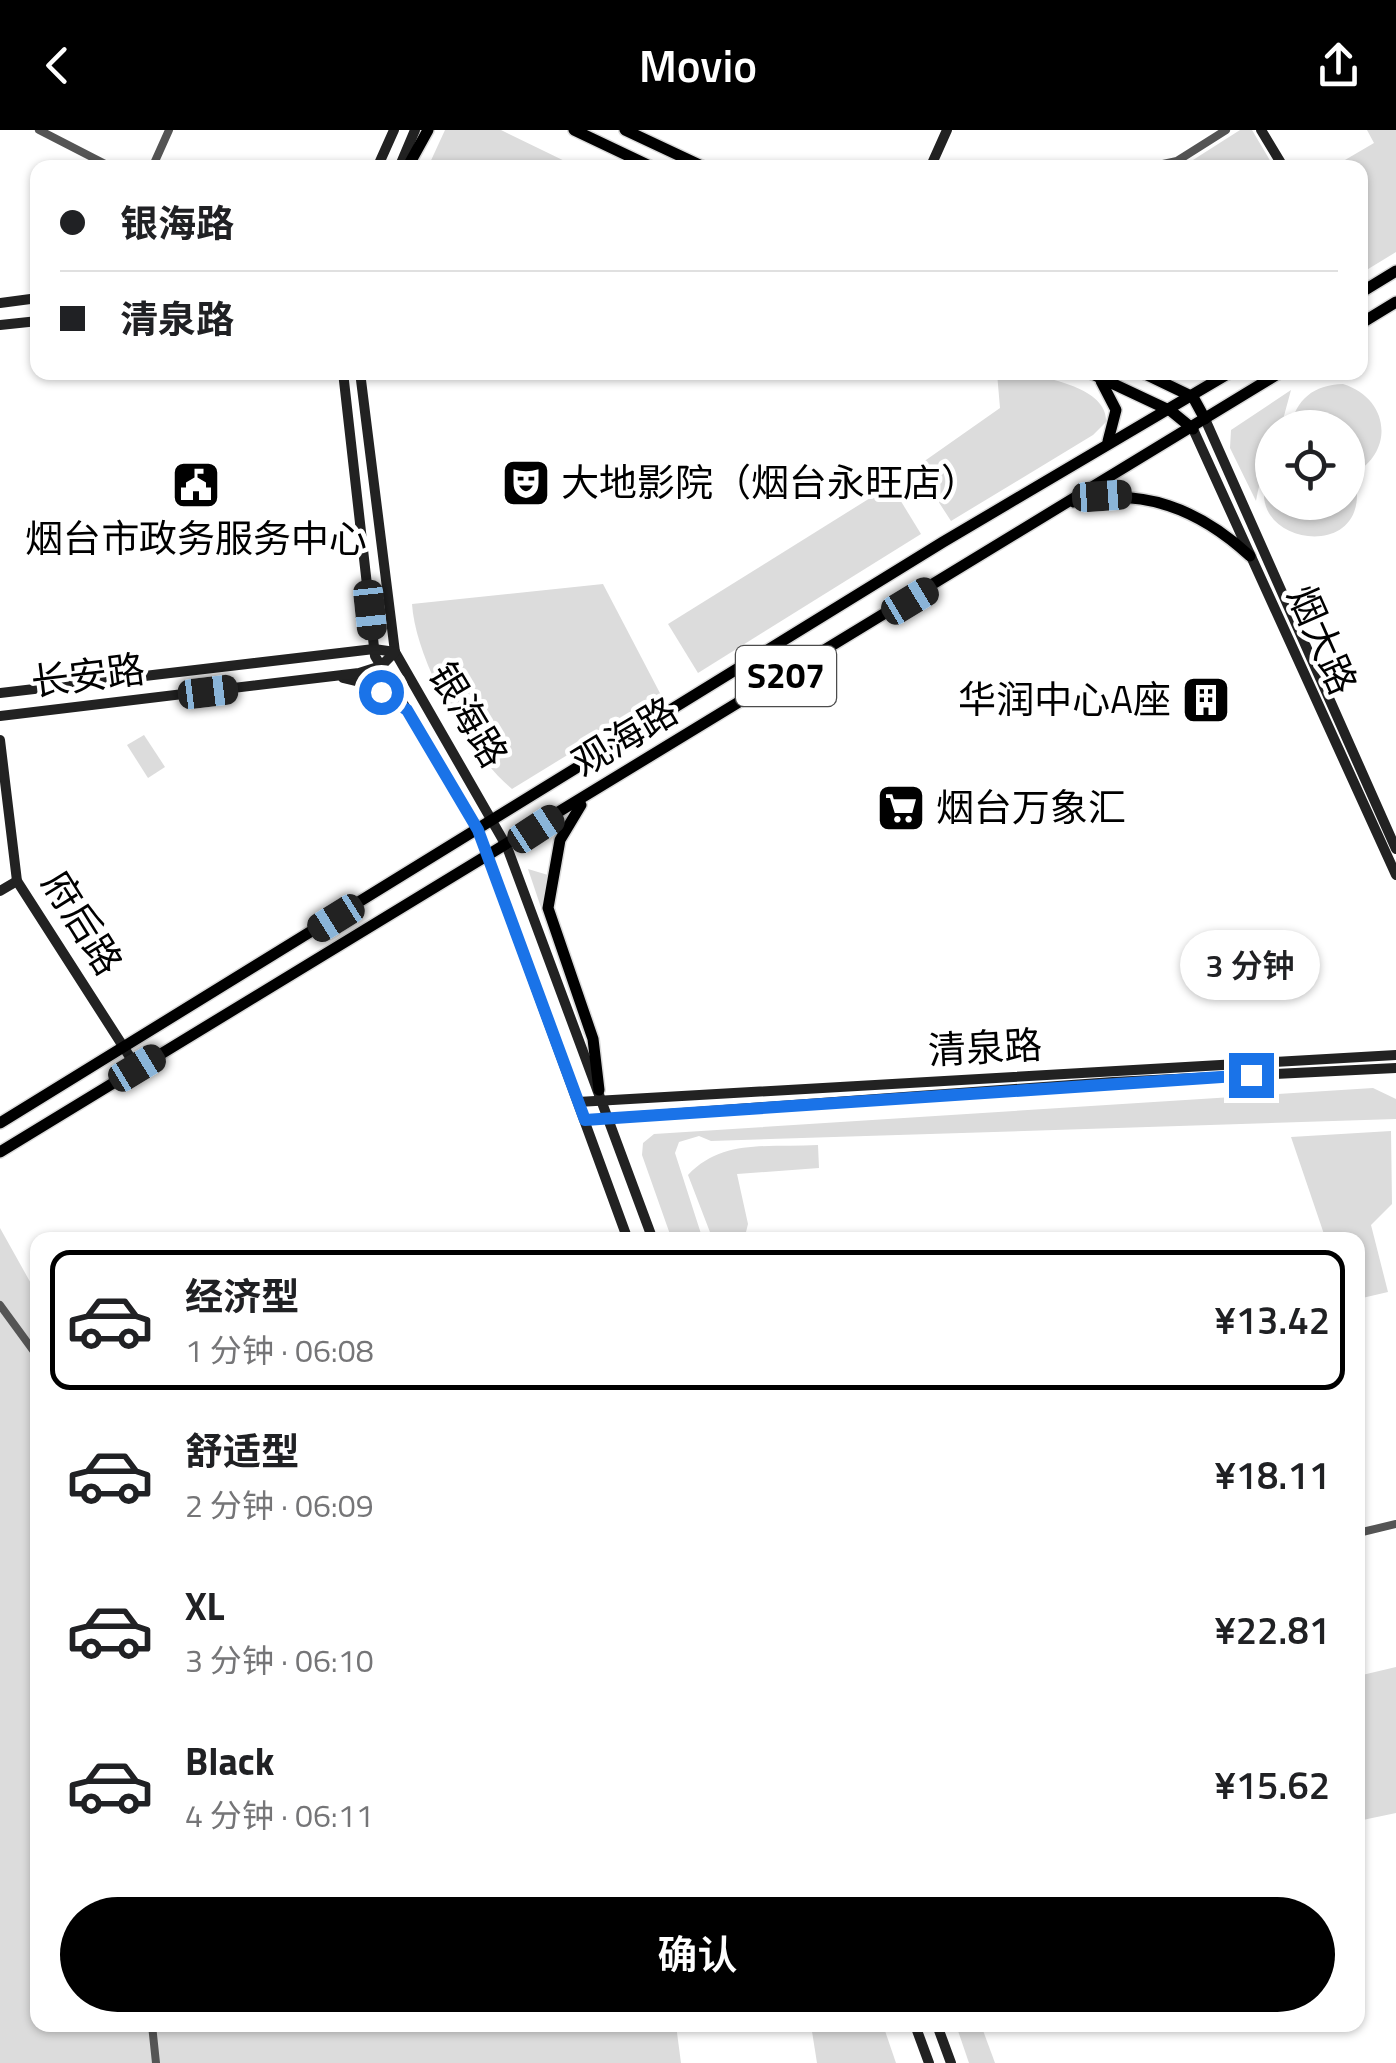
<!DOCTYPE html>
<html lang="zh">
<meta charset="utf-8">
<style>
body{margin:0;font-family:"Titillium Web","Noto Sans SC",sans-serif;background:#f2f2f2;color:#202124;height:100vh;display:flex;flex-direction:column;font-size:38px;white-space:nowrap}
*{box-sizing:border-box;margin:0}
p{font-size:32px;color:#757577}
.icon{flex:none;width:55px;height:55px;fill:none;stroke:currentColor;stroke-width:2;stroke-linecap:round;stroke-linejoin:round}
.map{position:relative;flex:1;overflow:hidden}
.sheet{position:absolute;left:30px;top:1102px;width:1335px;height:800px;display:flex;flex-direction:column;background:#fff;border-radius:20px;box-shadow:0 2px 8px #0004}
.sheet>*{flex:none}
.guide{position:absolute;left:30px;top:30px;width:1338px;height:220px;border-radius:20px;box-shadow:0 2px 8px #0004;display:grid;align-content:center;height:220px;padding:0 30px;background:#fff}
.fabs{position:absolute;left:1255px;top:280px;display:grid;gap:20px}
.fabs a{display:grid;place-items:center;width:110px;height:110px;border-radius:50%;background:#fff;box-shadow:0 2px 8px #0004;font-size:50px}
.end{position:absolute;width:45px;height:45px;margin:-22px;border:12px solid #1a73e8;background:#fff;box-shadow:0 0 0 5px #fff}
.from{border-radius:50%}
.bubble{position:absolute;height:70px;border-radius:35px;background:#fff;box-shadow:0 2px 8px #0004;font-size:32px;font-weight:600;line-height:70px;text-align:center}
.car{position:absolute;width:30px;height:60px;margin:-30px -15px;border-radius:12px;box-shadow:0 0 8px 2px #0007;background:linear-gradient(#222 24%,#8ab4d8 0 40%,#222 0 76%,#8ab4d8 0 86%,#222 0)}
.guide b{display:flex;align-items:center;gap:35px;height:95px;font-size:38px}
.guide b+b{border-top:2px solid #e0e0e0}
.guide i{width:25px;height:25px;background:#202124}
ul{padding:18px 0 0;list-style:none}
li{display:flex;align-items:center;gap:30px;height:140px;margin:0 20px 15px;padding:0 10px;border:5px solid transparent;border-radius:20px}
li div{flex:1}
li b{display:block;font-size:38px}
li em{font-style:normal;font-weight:600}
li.current{border-color:#000}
li>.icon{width:90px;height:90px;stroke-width:1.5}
.primary-button{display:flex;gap:20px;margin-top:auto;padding:20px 30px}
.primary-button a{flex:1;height:115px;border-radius:60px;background:#000;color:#fff;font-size:40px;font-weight:600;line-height:115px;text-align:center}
header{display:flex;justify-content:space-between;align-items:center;height:130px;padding:0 30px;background:#000;color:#fff;font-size:45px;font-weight:600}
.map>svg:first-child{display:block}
</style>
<header><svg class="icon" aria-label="back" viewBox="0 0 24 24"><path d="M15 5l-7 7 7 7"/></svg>Movio<svg class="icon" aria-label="share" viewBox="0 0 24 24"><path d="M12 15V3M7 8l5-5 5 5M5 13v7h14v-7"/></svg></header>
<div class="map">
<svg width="1396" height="1933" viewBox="0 0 1396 1933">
<rect width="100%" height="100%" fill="#fff"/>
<g fill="#dcdcdc">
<polygon points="445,0 501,0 577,37 428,37"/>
<polygon points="1240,0 1252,0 1274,37 1182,37"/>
<polygon points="1367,0 1396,0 1396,122 1360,144 1360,38 1333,37 1374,13"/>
<path d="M 997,243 C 1025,242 1109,253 1106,292 L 1093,305 L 951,391 L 916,337 L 1000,278 Z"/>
<path d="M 1343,254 C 1388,268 1396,319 1354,344 C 1380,441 1228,414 1272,338 L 1272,372 L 1348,372 L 1348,298 L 1290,297 C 1297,269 1313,255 1343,254 Z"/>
<path d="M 1291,260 L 1281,297 L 1272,298 C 1272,323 1260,346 1256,371 L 1230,318 L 1231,300 Z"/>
<polygon points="891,355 921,404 698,543 668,494"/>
<path d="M 603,454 L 662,567 L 512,659 C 467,621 416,532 412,474 Z"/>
<polygon points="144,605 165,637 148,648 127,615"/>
<polygon points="528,739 548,745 544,772 588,904 584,905"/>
<polygon points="1373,958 1396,969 1396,989 711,1011 699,1006 679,1012 675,1023 703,1110 672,1110 642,1025 643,1013 654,1004"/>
<polygon points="1391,1001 1392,1074 1371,1095 1388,1162 1358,1169 1358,1110 1326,1110 1291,1007"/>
<path d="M 818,1015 L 819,1038 L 737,1044 L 748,1094 L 744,1110 L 713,1110 L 688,1045 C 723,1008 770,1018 818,1015 Z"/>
<polygon points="0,1098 38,1166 38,1895 676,1895 681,1933 0,1933"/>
<polygon points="1396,1537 1396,1683 1358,1691 1358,1546"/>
<polygon points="811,1895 883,1895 896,1933 817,1933"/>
<polygon points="956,1895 981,1895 995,1933 969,1933"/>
</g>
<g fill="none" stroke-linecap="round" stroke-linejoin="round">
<g stroke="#dbdbdb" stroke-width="14">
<g id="primary">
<polyline points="574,0 654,38"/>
<polyline points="625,0 706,38"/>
<polyline points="407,38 428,0"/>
<polyline points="1360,163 1396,141"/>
<polyline points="1360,194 1396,172"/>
<polyline points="1088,242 1171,281 1193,299"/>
<polyline points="1141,242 1193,267 1205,289"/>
<polyline points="1101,251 1116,280 1108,311"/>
<path d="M 1074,372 C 1143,357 1199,379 1250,426"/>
<polyline points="581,675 560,710 548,778 593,909 599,960"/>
<polyline points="0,993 943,412 1231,242"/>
<polyline points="0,1022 1281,242"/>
</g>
</g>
<g stroke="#555" stroke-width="8">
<polyline points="39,0 113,38"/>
<polyline points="152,38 169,0"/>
<polyline points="1144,38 1177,31 1226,0"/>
<polyline points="0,1175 38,1227"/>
<polyline points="1358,1403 1396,1394"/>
<polyline points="152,1895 156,1933"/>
</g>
<g stroke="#222" stroke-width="10">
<polyline points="1261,0 1284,38"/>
<polyline points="377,38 394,0"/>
<polyline points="399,38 415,0"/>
<polyline points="930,38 947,0"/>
<polyline points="0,173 38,168"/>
<polyline points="0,195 38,191"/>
<polyline points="343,242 375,526 478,700 628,1110"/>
<polyline points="360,242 395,522 507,717 653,1110"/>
<polyline points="1205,289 1396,719"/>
<polyline points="1193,299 1396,745"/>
<polyline points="343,548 368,554 403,577"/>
<polyline points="0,563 374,519 395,522"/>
<polyline points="0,586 359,543 381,536 395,522"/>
<polyline points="0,610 17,751 137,938"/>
<polyline points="0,761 17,751"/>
<polyline points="578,972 1396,925"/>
<polyline points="585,990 1113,952 1396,938"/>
<polyline points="915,1895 929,1933"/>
<polyline points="937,1895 951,1933"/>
</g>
<use href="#primary" stroke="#000" stroke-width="11"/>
</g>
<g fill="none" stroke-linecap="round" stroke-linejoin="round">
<polyline stroke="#1a73e8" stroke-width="12" points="381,562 407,580 478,700 585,990 1251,945"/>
</g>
<defs>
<g id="theatre-square" transform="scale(2.5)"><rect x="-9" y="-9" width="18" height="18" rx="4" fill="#000" stroke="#fff"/><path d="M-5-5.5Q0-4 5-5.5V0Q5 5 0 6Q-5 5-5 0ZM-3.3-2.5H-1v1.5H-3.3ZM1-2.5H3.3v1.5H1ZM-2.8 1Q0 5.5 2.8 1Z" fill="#fff"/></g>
<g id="civic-square" transform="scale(2.5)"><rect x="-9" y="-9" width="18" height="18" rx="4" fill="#000" stroke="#fff"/><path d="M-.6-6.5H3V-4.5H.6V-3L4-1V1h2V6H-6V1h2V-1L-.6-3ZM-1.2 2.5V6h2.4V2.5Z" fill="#fff"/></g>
<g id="building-square" transform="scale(2.5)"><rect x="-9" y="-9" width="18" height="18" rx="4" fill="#000" stroke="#fff"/><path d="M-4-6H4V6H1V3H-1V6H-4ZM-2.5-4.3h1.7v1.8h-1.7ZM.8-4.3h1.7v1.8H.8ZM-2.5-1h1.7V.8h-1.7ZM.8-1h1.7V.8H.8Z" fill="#fff"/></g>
<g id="supermarket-square" transform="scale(2.5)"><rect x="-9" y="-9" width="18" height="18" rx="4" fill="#000" stroke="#fff"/><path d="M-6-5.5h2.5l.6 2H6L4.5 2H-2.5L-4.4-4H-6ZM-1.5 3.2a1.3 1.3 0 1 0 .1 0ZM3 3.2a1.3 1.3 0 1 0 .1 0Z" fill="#fff"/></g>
</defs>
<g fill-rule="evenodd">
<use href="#theatre-square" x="526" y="353"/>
<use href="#civic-square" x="196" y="355"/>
<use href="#building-square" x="1206" y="570"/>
<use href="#supermarket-square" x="901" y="678"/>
</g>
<g text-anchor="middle" stroke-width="9" stroke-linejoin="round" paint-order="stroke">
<rect fill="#fff" stroke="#4c4c4c" stroke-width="2.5" x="736" y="516" width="100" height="60" rx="8"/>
<g font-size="35" font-weight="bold" fill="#000">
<text x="786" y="558">S207</text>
</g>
<g font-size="38" fill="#000" stroke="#fff" text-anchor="start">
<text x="561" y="366">大地影院（烟台永旺店）</text>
<text x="196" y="422" text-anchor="middle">烟台市政务服务中心</text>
<text x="1171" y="583" text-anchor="end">华润中心A座</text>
<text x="936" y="691">烟台万象汇</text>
</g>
<g font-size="38" fill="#000" stroke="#fff">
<text transform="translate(1322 510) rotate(66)" y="13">烟大路</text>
<text transform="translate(88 546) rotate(-7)" y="13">长安路</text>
<text transform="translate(468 585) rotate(59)" y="13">银海路</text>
<text transform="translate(625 607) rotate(-31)" y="13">观海路</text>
<text transform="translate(82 793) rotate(58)" y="13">府后路</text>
<text transform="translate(985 918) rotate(-3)" y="13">清泉路</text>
</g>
</g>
</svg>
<div class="fabs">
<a><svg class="icon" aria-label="locate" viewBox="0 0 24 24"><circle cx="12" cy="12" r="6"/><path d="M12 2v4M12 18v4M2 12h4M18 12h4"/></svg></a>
</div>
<i class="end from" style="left:381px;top:562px"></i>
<i class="end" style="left:1251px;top:945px"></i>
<div class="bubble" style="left:1180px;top:800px;width:140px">3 分钟</div>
<i class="car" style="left:1102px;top:366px;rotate:86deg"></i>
<i class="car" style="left:910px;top:471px;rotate:59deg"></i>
<i class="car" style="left:370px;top:480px;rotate:174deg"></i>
<i class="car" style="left:208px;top:562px;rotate:83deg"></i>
<i class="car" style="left:536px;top:699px;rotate:57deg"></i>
<i class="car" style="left:336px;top:788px;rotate:238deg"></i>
<i class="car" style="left:137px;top:938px;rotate:59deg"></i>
<div class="guide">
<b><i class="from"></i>银海路</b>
<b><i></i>清泉路</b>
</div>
<section class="sheet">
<ul>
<li class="current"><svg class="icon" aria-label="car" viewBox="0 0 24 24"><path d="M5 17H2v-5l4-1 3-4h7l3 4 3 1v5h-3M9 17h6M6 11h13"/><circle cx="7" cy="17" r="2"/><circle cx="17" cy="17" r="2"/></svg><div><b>经济型</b><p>1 分钟 · 06:08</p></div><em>¥13.42</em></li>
<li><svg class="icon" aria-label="car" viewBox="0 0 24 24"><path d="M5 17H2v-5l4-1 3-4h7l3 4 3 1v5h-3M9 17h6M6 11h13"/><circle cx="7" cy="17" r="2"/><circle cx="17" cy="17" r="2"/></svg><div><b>舒适型</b><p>2 分钟 · 06:09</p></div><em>¥18.11</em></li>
<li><svg class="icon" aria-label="car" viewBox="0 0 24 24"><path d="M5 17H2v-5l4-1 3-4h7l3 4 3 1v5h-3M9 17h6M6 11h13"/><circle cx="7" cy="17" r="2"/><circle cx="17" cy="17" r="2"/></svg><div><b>XL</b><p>3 分钟 · 06:10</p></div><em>¥22.81</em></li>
<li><svg class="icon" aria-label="car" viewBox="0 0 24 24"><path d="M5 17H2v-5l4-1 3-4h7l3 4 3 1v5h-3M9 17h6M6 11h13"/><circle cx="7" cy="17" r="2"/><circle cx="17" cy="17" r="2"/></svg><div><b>Black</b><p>4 分钟 · 06:11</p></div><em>¥15.62</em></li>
</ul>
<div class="primary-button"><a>确认</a></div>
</section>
</div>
